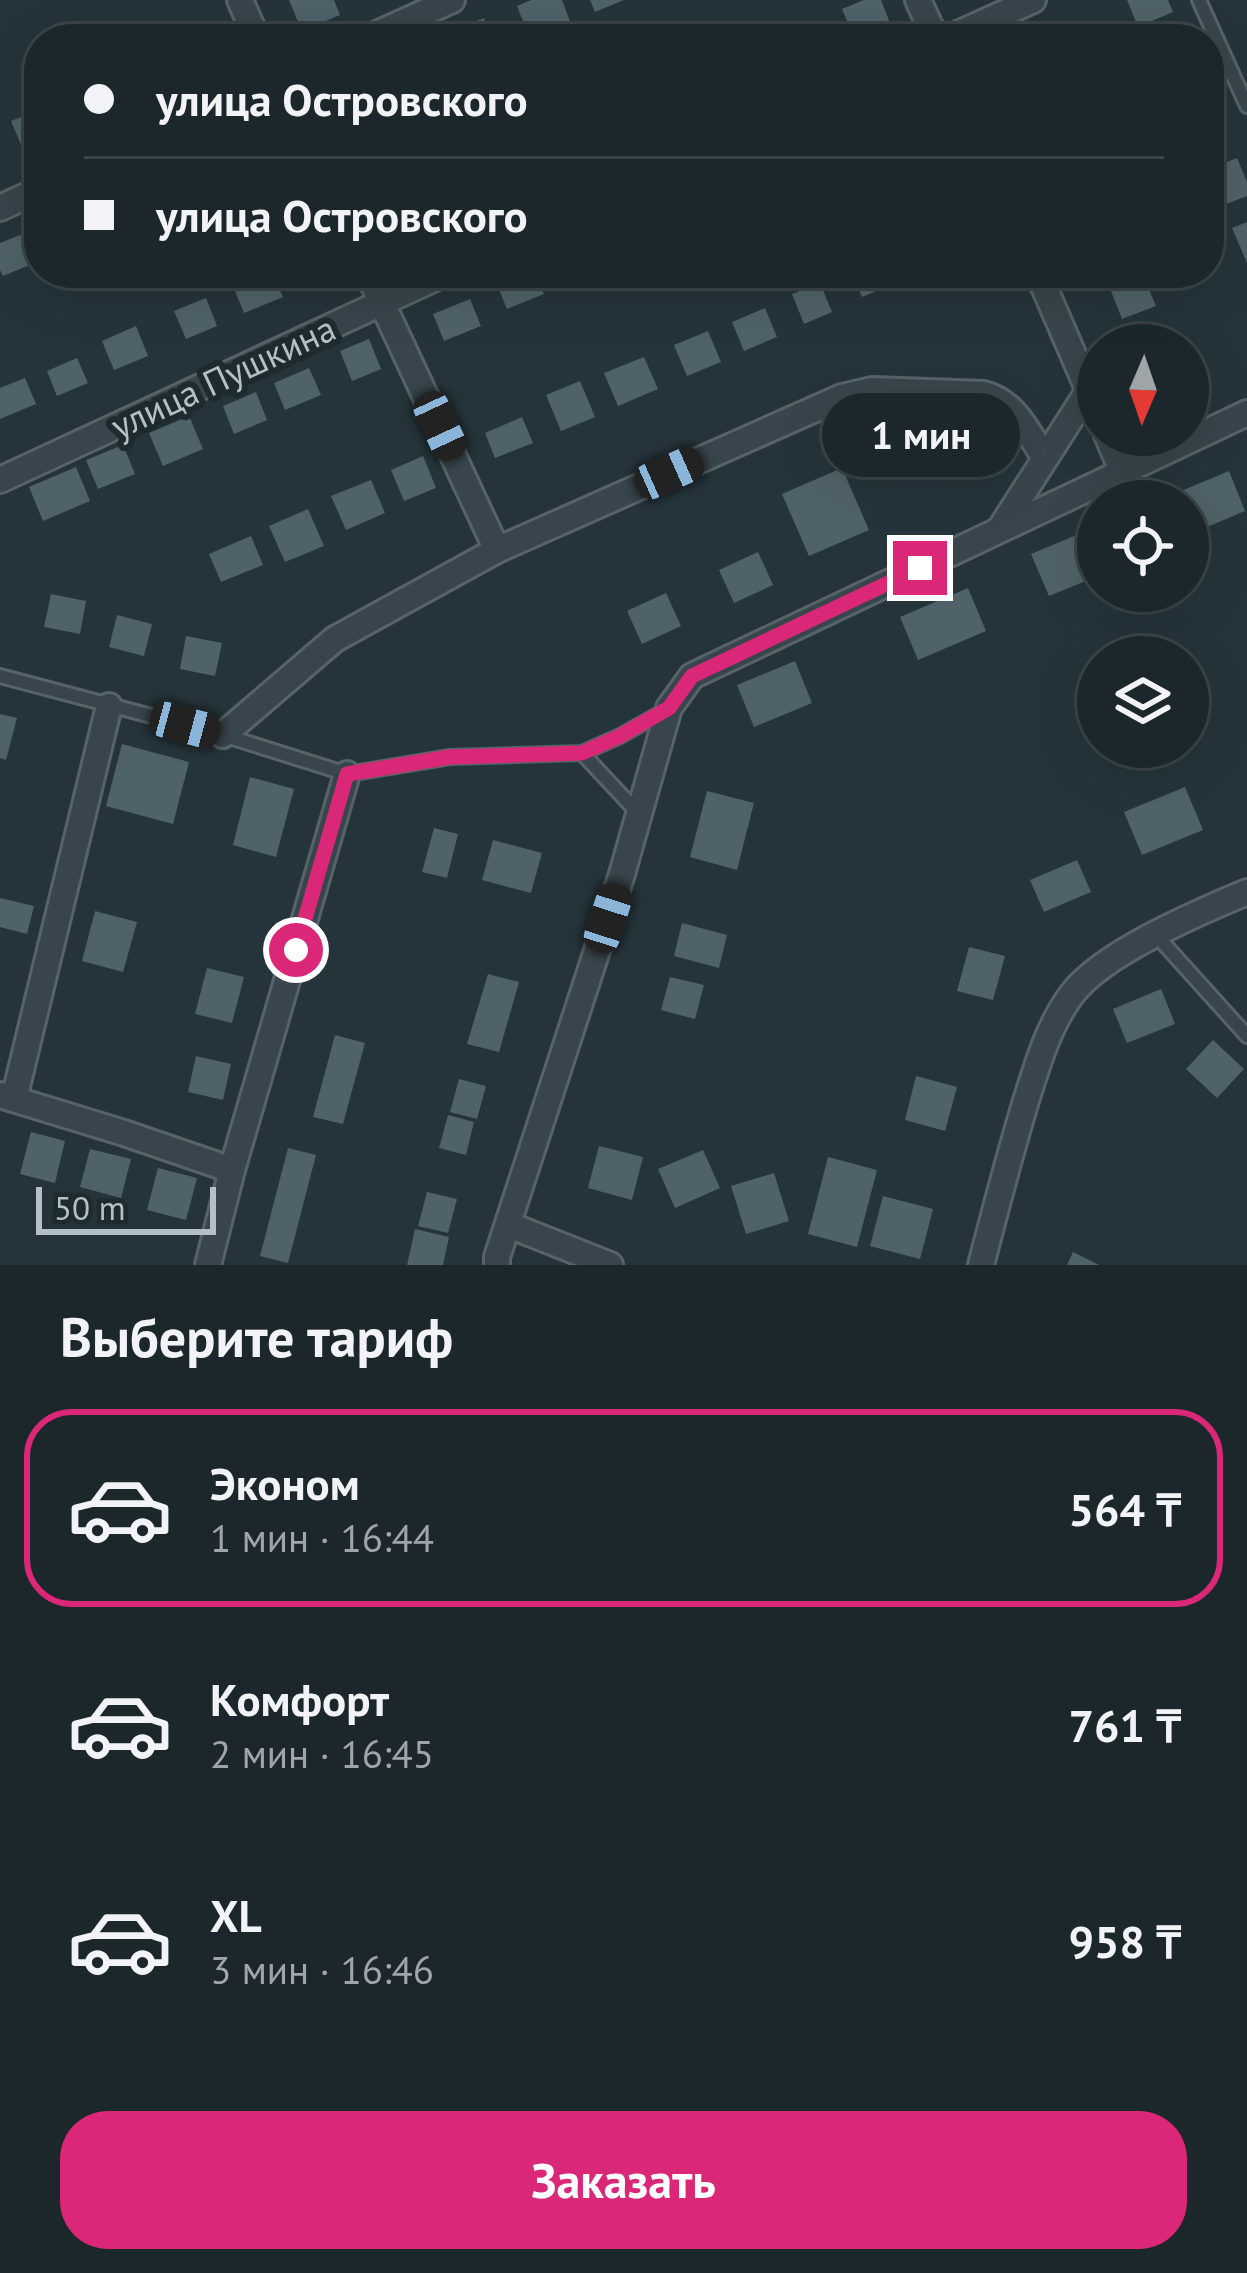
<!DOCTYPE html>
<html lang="ru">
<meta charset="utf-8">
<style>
body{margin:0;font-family:"PT Sans",sans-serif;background:#293338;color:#f1f3f6;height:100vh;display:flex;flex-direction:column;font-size:45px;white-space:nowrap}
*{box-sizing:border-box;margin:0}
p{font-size:39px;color:#a0a5a9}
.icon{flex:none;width:66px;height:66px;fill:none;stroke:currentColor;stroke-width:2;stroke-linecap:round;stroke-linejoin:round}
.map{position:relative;height:1265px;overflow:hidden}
.details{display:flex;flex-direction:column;background:#1c272c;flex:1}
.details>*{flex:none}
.banner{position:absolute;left:24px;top:24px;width:1200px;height:264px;border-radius:48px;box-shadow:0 12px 48px #0002,0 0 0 3px #3a4448;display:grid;align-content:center;height:264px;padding:0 60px;background:#1c272c}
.needle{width:78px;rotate:182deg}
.buttons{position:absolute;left:1077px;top:324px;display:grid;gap:24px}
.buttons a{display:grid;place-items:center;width:132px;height:132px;border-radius:50%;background:#1c272c;box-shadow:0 12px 48px #0002,0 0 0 3px #3a4448;font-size:60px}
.scale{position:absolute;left:36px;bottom:30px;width:180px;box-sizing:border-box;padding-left:12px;border:6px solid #b4c0c7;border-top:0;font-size:33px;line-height:42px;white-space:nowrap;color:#b4c0c7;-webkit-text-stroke:9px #1d2a30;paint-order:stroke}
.end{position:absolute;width:54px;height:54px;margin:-27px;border:15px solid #db2777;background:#fff;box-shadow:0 0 0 6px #fff}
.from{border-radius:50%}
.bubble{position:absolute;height:84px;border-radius:42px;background:#1c272c;box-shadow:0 12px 48px #0002,0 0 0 3px #3a4448;font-size:39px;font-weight:800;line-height:84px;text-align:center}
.car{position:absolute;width:36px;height:72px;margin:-36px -18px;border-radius:15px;box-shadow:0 0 9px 3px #0007;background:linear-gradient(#222 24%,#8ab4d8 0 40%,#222 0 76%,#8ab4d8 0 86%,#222 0)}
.banner b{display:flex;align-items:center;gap:42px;height:114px;font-size:45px}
.banner b+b{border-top:3px solid #3a4448}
.banner i{width:30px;height:30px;background:#f1f3f6}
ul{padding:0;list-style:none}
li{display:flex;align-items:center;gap:36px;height:198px;margin:0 24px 18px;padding:0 36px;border:6px solid transparent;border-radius:48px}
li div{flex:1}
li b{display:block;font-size:45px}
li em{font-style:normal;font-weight:800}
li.active{border-color:#db2777}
li>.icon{width:108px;height:108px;stroke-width:1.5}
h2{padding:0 60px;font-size:54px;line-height:144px}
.cta{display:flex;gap:24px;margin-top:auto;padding:24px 60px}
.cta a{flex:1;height:138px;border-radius:48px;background:#db2777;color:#fff;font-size:48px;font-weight:800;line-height:138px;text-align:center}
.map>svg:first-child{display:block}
</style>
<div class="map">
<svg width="1247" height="1265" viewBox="0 0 1247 1265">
<rect width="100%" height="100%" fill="#25343b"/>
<g fill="#506269">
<polygon points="289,0 334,0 340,15 302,31"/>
<polygon points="531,0 562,0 571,24 530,39 517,6"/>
<polygon points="590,0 624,0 595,12"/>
<polygon points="864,0 881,0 890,23 854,38 842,9"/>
<polygon points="1127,0 1168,0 1173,12 1138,27"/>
<polygon points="484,18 493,39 456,39 452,31"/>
<polygon points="229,21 237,39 198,39 197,35"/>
<polygon points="1209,95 1224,130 1209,136"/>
<polygon points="39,110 39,146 24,152 11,121"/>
<polygon points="1237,158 1247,182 1247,196 1219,207 1209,183 1209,169"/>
<polygon points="1247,222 1247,263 1232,228"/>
<polygon points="28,232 39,261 3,276 0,270 0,243"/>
<polygon points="244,273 272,273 283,297 244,313 230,279"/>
<polygon points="300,273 339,273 305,287"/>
<polygon points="530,273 535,273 544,294 507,309 498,287"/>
<polygon points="560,273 590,273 564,284"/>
<polygon points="852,273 908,273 910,277 862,297"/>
<polygon points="1142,273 1156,306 1122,319 1109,286"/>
<polygon points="820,283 832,312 804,324 792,294"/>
<polygon points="206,298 217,326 186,339 174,311"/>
<polygon points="470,299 481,326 444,341 433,314"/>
<polygon points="765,308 777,337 744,351 732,322"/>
<polygon points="136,326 148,356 114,370 102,341"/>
<polygon points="1171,327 1179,345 1139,345 1137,341"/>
<polygon points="708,331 721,362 687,376 674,345"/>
<polygon points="369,339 381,369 352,381 340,351"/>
<polygon points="644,357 658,389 618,406 604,373"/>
<polygon points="77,358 88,383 57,396 47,371"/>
<polygon points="309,368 321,395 285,410 274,383"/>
<polygon points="25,378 36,404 0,419 0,388"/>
<polygon points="580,381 595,417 561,431 546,395"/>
<polygon points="256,392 267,420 234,434 223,406"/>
<polygon points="189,416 203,449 163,466 149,433"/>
<polygon points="522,417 533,443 495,458 485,433"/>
<polygon points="123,445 135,474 98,489 86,460"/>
<polygon points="423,456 436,488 404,501 391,470"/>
<polygon points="76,467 90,501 43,521 29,487"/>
<polygon points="842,468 869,530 809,556 782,494"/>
<polygon points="1229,471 1245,511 1188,535 1188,501 1157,501"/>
<polygon points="371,480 385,513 346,530 331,496"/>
<polygon points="308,509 324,546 285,562 269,526"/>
<polygon points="1096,527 1098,576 1049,596 1031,554"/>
<polygon points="251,536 263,565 221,582 209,554"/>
<polygon points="758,552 773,585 734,603 719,570"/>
<polygon points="968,588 986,631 918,660 900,617"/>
<polygon points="666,593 681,626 642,644 627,611"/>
<polygon points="51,594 86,601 80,634 44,627"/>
<polygon points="117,615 152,624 144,656 109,647"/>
<polygon points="186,636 222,643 215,676 180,669"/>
<polygon points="795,661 812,703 754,727 737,685"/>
<polygon points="0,714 17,718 6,760 0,758"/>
<polygon points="122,744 189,762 173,824 106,806"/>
<polygon points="250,777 294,789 276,857 233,845"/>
<polygon points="1185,787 1203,830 1142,855 1124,812"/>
<polygon points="707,791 754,803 737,870 690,857"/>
<polygon points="434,828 458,834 447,878 422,872"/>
<polygon points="493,840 542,853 531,893 482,880"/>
<polygon points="1077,860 1091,892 1044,912 1030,880"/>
<polygon points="0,898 34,906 27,934 0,927"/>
<polygon points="95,911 137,922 123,972 82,961"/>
<polygon points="682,923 727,935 719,968 674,956"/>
<polygon points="969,947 1005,956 993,1000 957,991"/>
<polygon points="207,968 244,977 232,1023 195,1014"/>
<polygon points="488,974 519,982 499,1052 467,1044"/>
<polygon points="670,977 704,985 695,1019 661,1010"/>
<polygon points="1161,989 1175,1024 1127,1043 1113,1009"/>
<polygon points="335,1035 365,1043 343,1124 313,1117"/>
<polygon points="1213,1040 1244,1069 1217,1098 1186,1069"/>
<polygon points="196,1056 231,1064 223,1100 188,1092"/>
<polygon points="916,1076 957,1087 945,1131 905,1120"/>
<polygon points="459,1079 486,1086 477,1119 450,1112"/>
<polygon points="448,1115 474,1122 466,1155 439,1148"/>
<polygon points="31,1132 65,1141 55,1183 20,1174"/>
<polygon points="599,1146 643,1157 632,1200 588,1188"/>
<polygon points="288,1148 316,1155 288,1263 260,1256"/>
<polygon points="90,1149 131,1159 121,1198 80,1187"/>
<polygon points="703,1150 720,1188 675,1208 658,1169"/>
<polygon points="828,1157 877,1170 857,1247 808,1234"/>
<polygon points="158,1168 197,1178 186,1220 147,1210"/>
<polygon points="774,1173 789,1221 746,1234 731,1186"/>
<polygon points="427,1192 457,1199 448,1233 418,1226"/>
<polygon points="883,1196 933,1209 920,1259 870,1246"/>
<polygon points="415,1229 449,1237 443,1265 407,1265"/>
<polygon points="1073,1252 1099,1265 1067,1265"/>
</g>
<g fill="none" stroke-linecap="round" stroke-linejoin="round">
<g stroke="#566369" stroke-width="18">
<g id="lane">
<polyline points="1199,0 1247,106"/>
<polyline points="0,676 223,735 347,774 450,757 582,753 620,736 668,709"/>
<polyline points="582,753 638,813"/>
<polyline points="1156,935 1247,1036"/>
</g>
</g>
<g stroke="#566369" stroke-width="30">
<g id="street">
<polyline points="240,0 257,39"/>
<polyline points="918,0 936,39"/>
<polyline points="366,39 452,0"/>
<polyline points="947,39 1033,0"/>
<polyline points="0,208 39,190"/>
<polyline points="368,273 497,550"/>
<polyline points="1038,273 1098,412"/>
<polyline points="1107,435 1123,473"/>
<polyline points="0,480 446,273"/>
<polyline points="1000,529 1089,390"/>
<path d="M 223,735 L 335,639 L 497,550 L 842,397 L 872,390 L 984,394 C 1015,402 1028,433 1045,458"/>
<polyline points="0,1095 124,1133 232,1170"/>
<polyline points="14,1099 109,706"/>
<polyline points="509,1225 610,1265"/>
<polyline points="208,1265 232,1170 347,774"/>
<polyline points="497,1265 497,1257 622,874 669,708 692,676 1247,413"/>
<path d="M 981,1265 C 995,1211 1009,1157 1025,1104 C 1037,1066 1048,1026 1072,994 C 1103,953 1199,912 1247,892"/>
</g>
</g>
<use href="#lane" stroke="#38454c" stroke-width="12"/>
<use href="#street" stroke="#38454c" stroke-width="24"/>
</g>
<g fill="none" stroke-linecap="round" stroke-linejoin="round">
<polyline stroke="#db2777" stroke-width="15" points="296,950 347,774 450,757 582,753 620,736 669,708 692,676 920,568"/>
</g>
<g text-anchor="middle" stroke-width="12" stroke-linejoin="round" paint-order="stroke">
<g font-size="36" fill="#b4c0c7" stroke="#1d2a30">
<text transform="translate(223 377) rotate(-25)" y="13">улица Пушкина</text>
</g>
</g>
</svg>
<div class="buttons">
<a><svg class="needle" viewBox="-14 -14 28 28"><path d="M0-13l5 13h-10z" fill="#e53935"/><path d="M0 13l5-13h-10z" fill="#a0a5a9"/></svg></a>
<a><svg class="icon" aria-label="locate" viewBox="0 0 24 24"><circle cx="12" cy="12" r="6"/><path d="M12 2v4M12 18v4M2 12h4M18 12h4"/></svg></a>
<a><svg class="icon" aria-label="layers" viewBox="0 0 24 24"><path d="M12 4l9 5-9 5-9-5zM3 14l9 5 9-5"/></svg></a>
</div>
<div class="scale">50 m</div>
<i class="end from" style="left:296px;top:950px"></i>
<i class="end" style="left:920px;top:568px"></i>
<div class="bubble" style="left:822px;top:393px;width:198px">1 мин</div>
<i class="car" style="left:440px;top:426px;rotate:155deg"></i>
<i class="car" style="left:669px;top:473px;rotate:66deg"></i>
<i class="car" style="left:185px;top:725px;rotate:105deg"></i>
<i class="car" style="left:608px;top:918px;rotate:18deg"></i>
<div class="banner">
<b><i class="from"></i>улица Островского</b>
<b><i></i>улица Островского</b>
</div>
</div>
<section class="details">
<h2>Выберите тариф</h2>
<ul>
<li class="active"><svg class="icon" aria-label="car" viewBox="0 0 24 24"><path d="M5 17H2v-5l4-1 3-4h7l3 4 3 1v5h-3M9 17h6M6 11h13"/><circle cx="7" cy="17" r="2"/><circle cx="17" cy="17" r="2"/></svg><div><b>Эконом</b><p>1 мин · 16:44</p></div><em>564 ₸</em></li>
<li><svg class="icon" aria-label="car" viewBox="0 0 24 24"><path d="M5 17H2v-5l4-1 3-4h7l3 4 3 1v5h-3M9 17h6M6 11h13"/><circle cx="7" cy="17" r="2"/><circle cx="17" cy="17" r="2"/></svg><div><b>Комфорт</b><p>2 мин · 16:45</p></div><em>761 ₸</em></li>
<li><svg class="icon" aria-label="car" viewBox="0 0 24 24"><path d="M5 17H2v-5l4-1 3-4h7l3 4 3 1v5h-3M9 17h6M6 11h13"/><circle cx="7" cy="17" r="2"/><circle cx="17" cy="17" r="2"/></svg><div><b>XL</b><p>3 мин · 16:46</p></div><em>958 ₸</em></li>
</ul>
<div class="cta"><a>Заказать</a></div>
</section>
